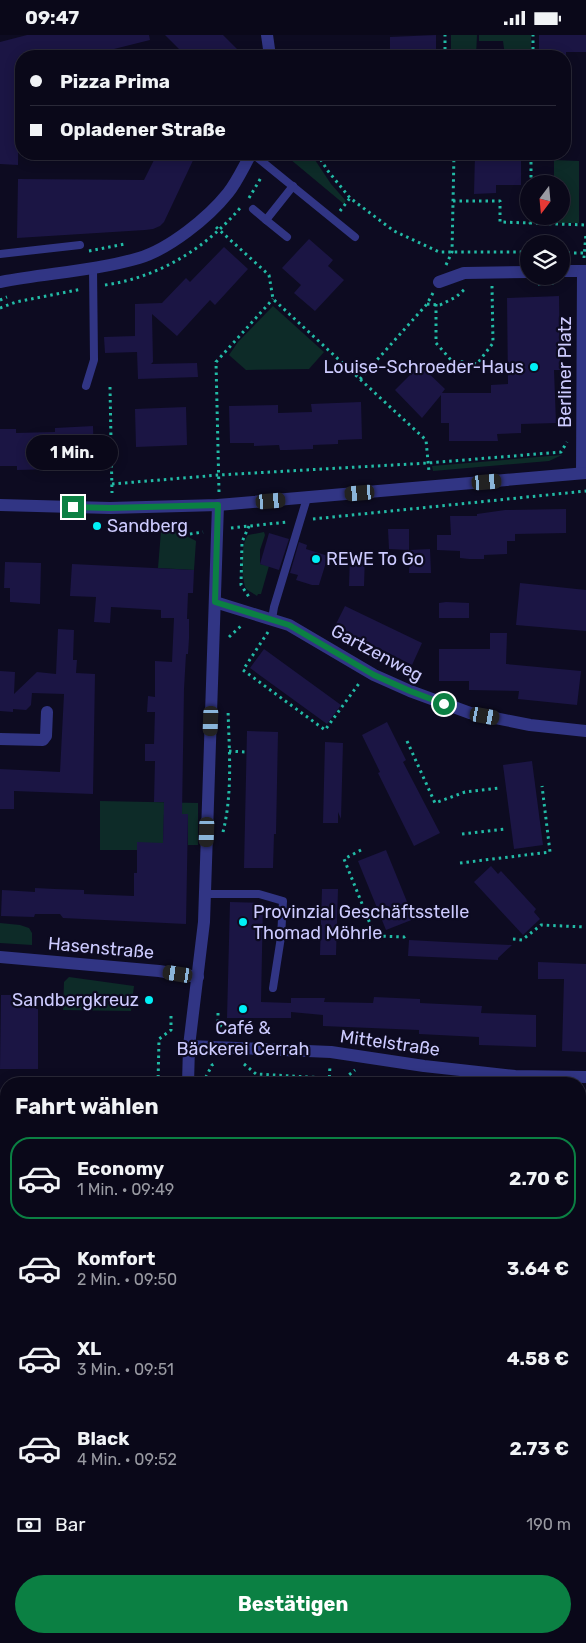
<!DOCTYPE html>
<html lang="de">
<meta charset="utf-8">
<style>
body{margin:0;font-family:Rubik,sans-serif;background:#181626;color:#f1f3f6;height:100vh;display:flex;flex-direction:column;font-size:19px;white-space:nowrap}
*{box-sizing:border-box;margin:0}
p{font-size:16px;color:#999aa2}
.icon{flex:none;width:28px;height:28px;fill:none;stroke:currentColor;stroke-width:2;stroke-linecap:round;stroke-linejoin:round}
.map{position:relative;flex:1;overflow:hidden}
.panel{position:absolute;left:0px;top:1042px;width:586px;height:566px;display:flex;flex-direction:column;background:#0a0819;border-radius:20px 20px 0 0;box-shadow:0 2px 12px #0003,0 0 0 1px #2a2938}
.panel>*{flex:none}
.top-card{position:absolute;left:15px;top:15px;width:556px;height:110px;border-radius:20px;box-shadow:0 2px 12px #0003,0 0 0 1px #2a2938;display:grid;align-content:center;height:110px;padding:0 15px;background:#0a0819}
.needle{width:32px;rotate:196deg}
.fabs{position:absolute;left:520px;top:140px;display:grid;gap:10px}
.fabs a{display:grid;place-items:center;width:50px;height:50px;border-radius:50%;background:#0a0819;box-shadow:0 2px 12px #0003,0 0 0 1px #2a2938;font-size:25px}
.end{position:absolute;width:22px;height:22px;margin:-11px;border:6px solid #0b8043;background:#fff;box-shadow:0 0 0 2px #fff}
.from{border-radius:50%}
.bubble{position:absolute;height:35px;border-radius:18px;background:#0a0819;box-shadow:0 2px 12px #0003,0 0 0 1px #2a2938;font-size:16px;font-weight:700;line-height:35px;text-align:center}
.car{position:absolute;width:15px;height:30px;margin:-15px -8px;border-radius:6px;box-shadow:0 0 4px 1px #0007;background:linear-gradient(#222 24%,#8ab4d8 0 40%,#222 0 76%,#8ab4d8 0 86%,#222 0)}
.top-card b{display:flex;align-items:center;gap:18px;height:48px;font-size:19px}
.top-card b+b{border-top:1px solid #2a2938}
.top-card i{width:12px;height:12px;background:#f1f3f6}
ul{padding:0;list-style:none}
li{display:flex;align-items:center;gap:15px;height:82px;margin:0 10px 8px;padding:0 5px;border:2px solid transparent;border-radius:20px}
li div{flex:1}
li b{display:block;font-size:19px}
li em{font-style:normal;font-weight:700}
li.on{border-color:#0b8043}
li>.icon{width:45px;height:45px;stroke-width:1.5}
h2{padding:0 15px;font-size:22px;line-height:60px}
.pay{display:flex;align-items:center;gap:12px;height:55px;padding:0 15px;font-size:19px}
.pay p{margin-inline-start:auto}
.cta{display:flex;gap:10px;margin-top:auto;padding:10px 15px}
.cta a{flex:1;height:58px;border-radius:30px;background:#0b8043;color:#fff;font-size:20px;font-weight:700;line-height:58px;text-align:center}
.status{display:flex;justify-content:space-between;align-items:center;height:35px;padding:0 25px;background:#0a0819;direction:ltr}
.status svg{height:14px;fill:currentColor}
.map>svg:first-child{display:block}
</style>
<div class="status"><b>09:47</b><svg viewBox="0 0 49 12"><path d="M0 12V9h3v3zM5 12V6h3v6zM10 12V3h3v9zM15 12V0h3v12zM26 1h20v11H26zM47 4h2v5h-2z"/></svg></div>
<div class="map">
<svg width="586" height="1608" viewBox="0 0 586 1608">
<rect width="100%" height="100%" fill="#0d0b21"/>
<g fill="#0d2b28">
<polygon points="451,0 477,0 476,21 451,21"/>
<polygon points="479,0 531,0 531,21 505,21 503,6 479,6"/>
<polygon points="284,119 311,119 331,149 346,166 344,169"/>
<polygon points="554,125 579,126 579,188 553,188 553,181 561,181 561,149 554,149"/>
<polygon points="273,271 324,317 309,334 246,335 229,320 238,307"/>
<polygon points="562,420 549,426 433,436 432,431"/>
<polygon points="161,496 179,497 196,506 194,535 158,533"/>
<path d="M 264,497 L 265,500 L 260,515 L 260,529 L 269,531 L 261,559 L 258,559 L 257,561 L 246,554 C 241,542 240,510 248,500 Z"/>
<polygon points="100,766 198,768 198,810 188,810 188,779 164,779 163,808 137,815 100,815"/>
<polygon points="0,888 20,890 29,893 32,898 32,910 0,908"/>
<polygon points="69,942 134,951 131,976 63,975 64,947"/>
<polygon points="0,1525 6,1525 6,1602 18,1603 18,1608 0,1608"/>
</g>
<g fill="#1b1544">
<polygon points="27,0 149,0 150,5 86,21 21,21 21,38 19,38 18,130 0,129 0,7"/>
<polygon points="165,0 223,0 244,21 186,21"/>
<polygon points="436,0 436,21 390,21 390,2"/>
<polygon points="539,0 586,0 586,17 566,17 566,21 539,21"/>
<polygon points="157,119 196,119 164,187 160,191 153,194 145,195 17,203 18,144 144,145"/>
<polygon points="475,119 521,120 521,150 496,150 496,158 474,159"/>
<polygon points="309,204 333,225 328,231 344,245 315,276 294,258 301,250 282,233"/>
<polygon points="224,212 248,234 215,270 210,265 177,301 152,279 153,327 151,329 197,328 198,342 138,344 137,317 105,318 104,302 135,301 135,269 162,268 186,243 190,247"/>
<polygon points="559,261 560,335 554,335 556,388 521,389 521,398 497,399 498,406 449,406 449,388 441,388 441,360 422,383 395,355 420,330 445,354 442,358 491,358 491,350 508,349 507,263"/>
<polygon points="361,367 362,404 338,405 338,409 313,410 313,414 287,415 280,415 279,410 254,411 254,408 230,408 229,371 278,370 278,378 312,377 311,369"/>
<polygon points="186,372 187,410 136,412 135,374"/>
<polygon points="93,391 94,429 56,430 56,434 17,435 17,431 0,431 0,394 16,394 16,398 55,397 55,393"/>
<polygon points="566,474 566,498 515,499 515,506 507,506 507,519 484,520 484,524 469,524 460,523 460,516 437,515 437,500 451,500 450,481 477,481 477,479 505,475"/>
<polygon points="388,494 409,494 409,515 389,514"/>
<polygon points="269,498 289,504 279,535 260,529"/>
<polygon points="299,507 307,510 306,514 328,521 319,550 312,550 296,545 298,540 290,538"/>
<polygon points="430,514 431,538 409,538 410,515"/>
<polygon points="350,520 365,520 364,551 349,551"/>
<polygon points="5,527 41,528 40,569 10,567 10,553 4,553"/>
<polygon points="72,529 194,535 193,558 188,558 187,584 189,584 189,603 188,619 186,619 184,654 182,779 188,779 186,889 63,883 60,879 35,879 34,882 1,881 2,855 35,857 35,853 55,854 84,855 84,859 134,861 134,838 137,838 137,807 163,808 164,767 154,767 155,726 145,726 145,709 154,709 155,677 147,677 148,661 155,662 155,626 172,627 174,583 161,583 161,575 111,572 110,588 94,587 96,562 70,561"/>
<polygon points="520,548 586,555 586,596 516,590"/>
<polygon points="446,567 469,568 469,583 439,583 439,568"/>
<polygon points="345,571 422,608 412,630 335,591"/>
<polygon points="58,594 74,595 73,625 77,625 76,638 95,639 93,759 14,756 14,774 0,774 0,734 60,737 64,659 32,658 31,670 26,675 13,674 13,677 0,676 0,636 15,637 14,659 37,637 56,639"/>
<polygon points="490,598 507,598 506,629 581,636 577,670 518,664 519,656 469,655 469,646 439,646 439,614 490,614"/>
<polygon points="264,614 341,670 327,689 250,633"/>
<polygon points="387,687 406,725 403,727 440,798 414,811 378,738 380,737 362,700"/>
<polygon points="247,696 278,697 276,799 274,799 273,833 244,833"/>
<polygon points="325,707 343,708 341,784 338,777 338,788 323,788"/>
<polygon points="532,726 543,810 514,814 503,730"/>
<polygon points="386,815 414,884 386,895 358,826"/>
<polygon points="491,831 498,839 501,836 536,874 534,877 540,884 523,900 474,847"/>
<polygon points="322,854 338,854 336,920 320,920"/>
<polygon points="230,867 263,868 261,967 291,968 291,963 325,963 324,967 373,968 374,962 420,964 420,968 482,971 481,978 536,980 536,1012 479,1010 479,1002 419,999 419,995 323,991 323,980 291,977 291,983 227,983"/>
<polygon points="409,905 446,907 512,910 498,923 498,925 476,924 408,921"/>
<polygon points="538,927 586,929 586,1017 562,1016 564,944 538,944"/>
<polygon points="1,960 36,960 36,974 38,974 38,1034 0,1034"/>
</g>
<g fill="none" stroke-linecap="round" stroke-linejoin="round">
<g stroke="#22bba6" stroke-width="3" stroke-dasharray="2.5 4" stroke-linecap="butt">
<polyline points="445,21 445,0"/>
<polyline points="533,21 533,0"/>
<polyline points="317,119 328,136 350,163 394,196 439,217 529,217"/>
<polyline points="531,149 531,119"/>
<polyline points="249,163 262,141"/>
<polyline points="453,166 500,166 500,187 530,188"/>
<polyline points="340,176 350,163"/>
<polyline points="530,181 530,188 586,190"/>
<polyline points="216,192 269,240 273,264 426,405 429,437"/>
<polyline points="89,216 125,209"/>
<polyline points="561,218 586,218"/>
<polyline points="584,223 586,198"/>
<polyline points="446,230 452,217 454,119"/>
<polyline points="538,249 554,248"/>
<path d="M 105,250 C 160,242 206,213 241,172"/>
<polyline points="0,265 7,262"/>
<polyline points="427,269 440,270 456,262 465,254"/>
<polyline points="436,269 436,308 451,325 477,329 493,308 492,251"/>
<polyline points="0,273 16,267 82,254"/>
<polyline points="360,344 427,269 433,258"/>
<polyline points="110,352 112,458"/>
<polyline points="112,449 219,440 428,428 561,417 567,407"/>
<polyline points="219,457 216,327 273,264"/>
<polyline points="313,484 586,456"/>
<polyline points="249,491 242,507 241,550 249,562"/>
<polyline points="231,493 287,487"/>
<polyline points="190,499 203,497"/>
<polyline points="268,597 243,635 325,695 360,647"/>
<polyline points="229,602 242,590"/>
<polyline points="407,706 435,768 465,757 500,753"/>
<polyline points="229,716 246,717"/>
<path d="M 223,797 C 233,757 229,714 228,674"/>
<polyline points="462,799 506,794"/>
<polyline points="361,815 344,824 375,901 404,902 408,899"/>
<polyline points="460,828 550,817 542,751"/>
<polyline points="513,904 522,905 541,890 585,892"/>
<polyline points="218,978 218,989 230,997"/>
<polyline points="244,1029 256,1039 344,1044 355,1035"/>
<polyline points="158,1049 159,1004 171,995 171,978"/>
<polyline points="207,1049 206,1042 212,1030 216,1028"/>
<polyline points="329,1049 330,1030"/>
<polyline points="0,1330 6,1330"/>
<polyline points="21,1608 21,1602"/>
</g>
<g stroke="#313584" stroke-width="8">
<polyline points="253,119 355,202"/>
<polyline points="253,174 266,185"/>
<polyline points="287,202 266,185 293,151"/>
<polyline points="0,219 80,210"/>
<polyline points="86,351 94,325 93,233"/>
<polyline points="272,584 274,572 307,463"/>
<polyline points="205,859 259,859 283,866 281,902 273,953"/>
<polyline points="0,1520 6,1521"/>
</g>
<g stroke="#313584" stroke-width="12">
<polyline points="267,0 270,21"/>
<polyline points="561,236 586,236"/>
<path d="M 0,247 C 46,238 94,236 139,223 C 169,214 208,183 228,158 C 237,147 244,131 251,119"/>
<polyline points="439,247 464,238 529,237"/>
<polyline points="582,438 583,236"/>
<polyline points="215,567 289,590 374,640 410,656 470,678 530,690 586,696"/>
<polyline points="0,704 43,705 46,701 47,677"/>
<polyline points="0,922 159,936 198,942"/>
<polyline points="189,1011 331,1017 424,1031 515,1041 586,1042"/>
<polyline points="188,1049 189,1011 204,887 218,470"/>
<polyline points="0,1156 6,1157"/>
<polyline points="580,1266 586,1265"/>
<polyline points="580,1549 586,1548"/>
<polyline points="173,1606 200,1602"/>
</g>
<polyline stroke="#313584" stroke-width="12" points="0,470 110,473 218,470 586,438"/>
</g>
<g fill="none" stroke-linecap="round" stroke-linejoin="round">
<polyline stroke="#0b8043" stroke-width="6" points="73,472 110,473 218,470 215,567 289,590 374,640 410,656 444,669"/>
</g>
<g fill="#00f0f6" stroke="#0d0b21" stroke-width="2">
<circle cx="534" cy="332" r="5"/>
<circle cx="97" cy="491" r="5"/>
<circle cx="316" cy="524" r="5"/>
<circle cx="243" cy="887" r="5"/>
<circle cx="149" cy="965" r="5"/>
<circle cx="243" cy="974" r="5"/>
</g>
<g text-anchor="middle" stroke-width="4.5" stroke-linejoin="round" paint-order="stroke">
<g font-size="18" fill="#cdcbff" stroke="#0d0b21" text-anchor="start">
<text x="524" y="338" text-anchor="end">Louise-Schroeder-Haus</text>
<text x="107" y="497">Sandberg</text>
<text x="326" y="530">REWE To Go</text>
<text x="253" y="883">Provinzial Geschäftsstelle<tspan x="253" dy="21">Thomad Möhrle</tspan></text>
<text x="139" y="971" text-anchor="end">Sandbergkreuz</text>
<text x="243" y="999" text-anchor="middle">Café &amp;<tspan x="243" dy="21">Bäckerei Cerrah</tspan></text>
</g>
<g font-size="18" fill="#cdcbff" stroke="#0d0b21">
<text transform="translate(565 337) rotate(-90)" y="6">Berliner Platz</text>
<text transform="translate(377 618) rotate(28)" y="6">Gartzenweg</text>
<text transform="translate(101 913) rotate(5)" y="6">Hasenstraße</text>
<text transform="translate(390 1008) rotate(8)" y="6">Mittelstraße</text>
</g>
</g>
</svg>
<div class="fabs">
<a><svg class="needle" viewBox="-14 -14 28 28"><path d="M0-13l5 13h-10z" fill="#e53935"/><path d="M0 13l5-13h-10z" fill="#999aa2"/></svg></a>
<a><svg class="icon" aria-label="layers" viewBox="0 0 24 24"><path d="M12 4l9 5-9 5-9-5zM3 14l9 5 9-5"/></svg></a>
</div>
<i class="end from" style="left:444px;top:669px"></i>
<i class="end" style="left:73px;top:472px"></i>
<div class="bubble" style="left:26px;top:400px;width:92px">1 Min.</div>
<i class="car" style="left:487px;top:447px;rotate:85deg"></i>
<i class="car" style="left:360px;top:458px;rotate:265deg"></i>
<i class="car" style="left:271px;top:466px;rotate:85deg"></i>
<i class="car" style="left:485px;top:681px;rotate:100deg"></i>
<i class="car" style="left:211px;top:686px;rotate:182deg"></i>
<i class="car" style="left:207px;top:797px;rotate:182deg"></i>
<i class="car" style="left:178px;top:939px;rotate:279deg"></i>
<div class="top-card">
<b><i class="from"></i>Pizza Prima</b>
<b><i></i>Opladener Straße</b>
</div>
<section class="panel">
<h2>Fahrt wählen</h2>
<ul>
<li class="on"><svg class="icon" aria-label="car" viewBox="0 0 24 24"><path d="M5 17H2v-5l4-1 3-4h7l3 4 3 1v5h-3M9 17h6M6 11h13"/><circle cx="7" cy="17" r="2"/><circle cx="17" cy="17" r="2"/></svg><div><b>Economy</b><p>1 Min. · 09:49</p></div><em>2.70 €</em></li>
<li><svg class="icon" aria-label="car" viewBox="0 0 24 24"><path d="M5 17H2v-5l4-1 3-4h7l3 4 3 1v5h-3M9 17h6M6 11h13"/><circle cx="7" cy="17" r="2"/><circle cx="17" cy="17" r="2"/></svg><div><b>Komfort</b><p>2 Min. · 09:50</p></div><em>3.64 €</em></li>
<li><svg class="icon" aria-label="car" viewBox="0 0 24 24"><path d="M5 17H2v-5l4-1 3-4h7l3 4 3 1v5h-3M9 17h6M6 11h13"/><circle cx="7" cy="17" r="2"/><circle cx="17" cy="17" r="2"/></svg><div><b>XL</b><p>3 Min. · 09:51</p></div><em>4.58 €</em></li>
<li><svg class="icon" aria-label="car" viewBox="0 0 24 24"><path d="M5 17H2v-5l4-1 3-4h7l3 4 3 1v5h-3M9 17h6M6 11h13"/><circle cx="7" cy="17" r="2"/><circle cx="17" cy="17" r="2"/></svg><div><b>Black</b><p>4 Min. · 09:52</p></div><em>2.73 €</em></li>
</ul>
<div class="pay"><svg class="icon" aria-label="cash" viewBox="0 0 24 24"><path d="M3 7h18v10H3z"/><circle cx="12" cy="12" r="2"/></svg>Bar<p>190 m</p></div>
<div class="cta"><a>Bestätigen</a></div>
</section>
</div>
